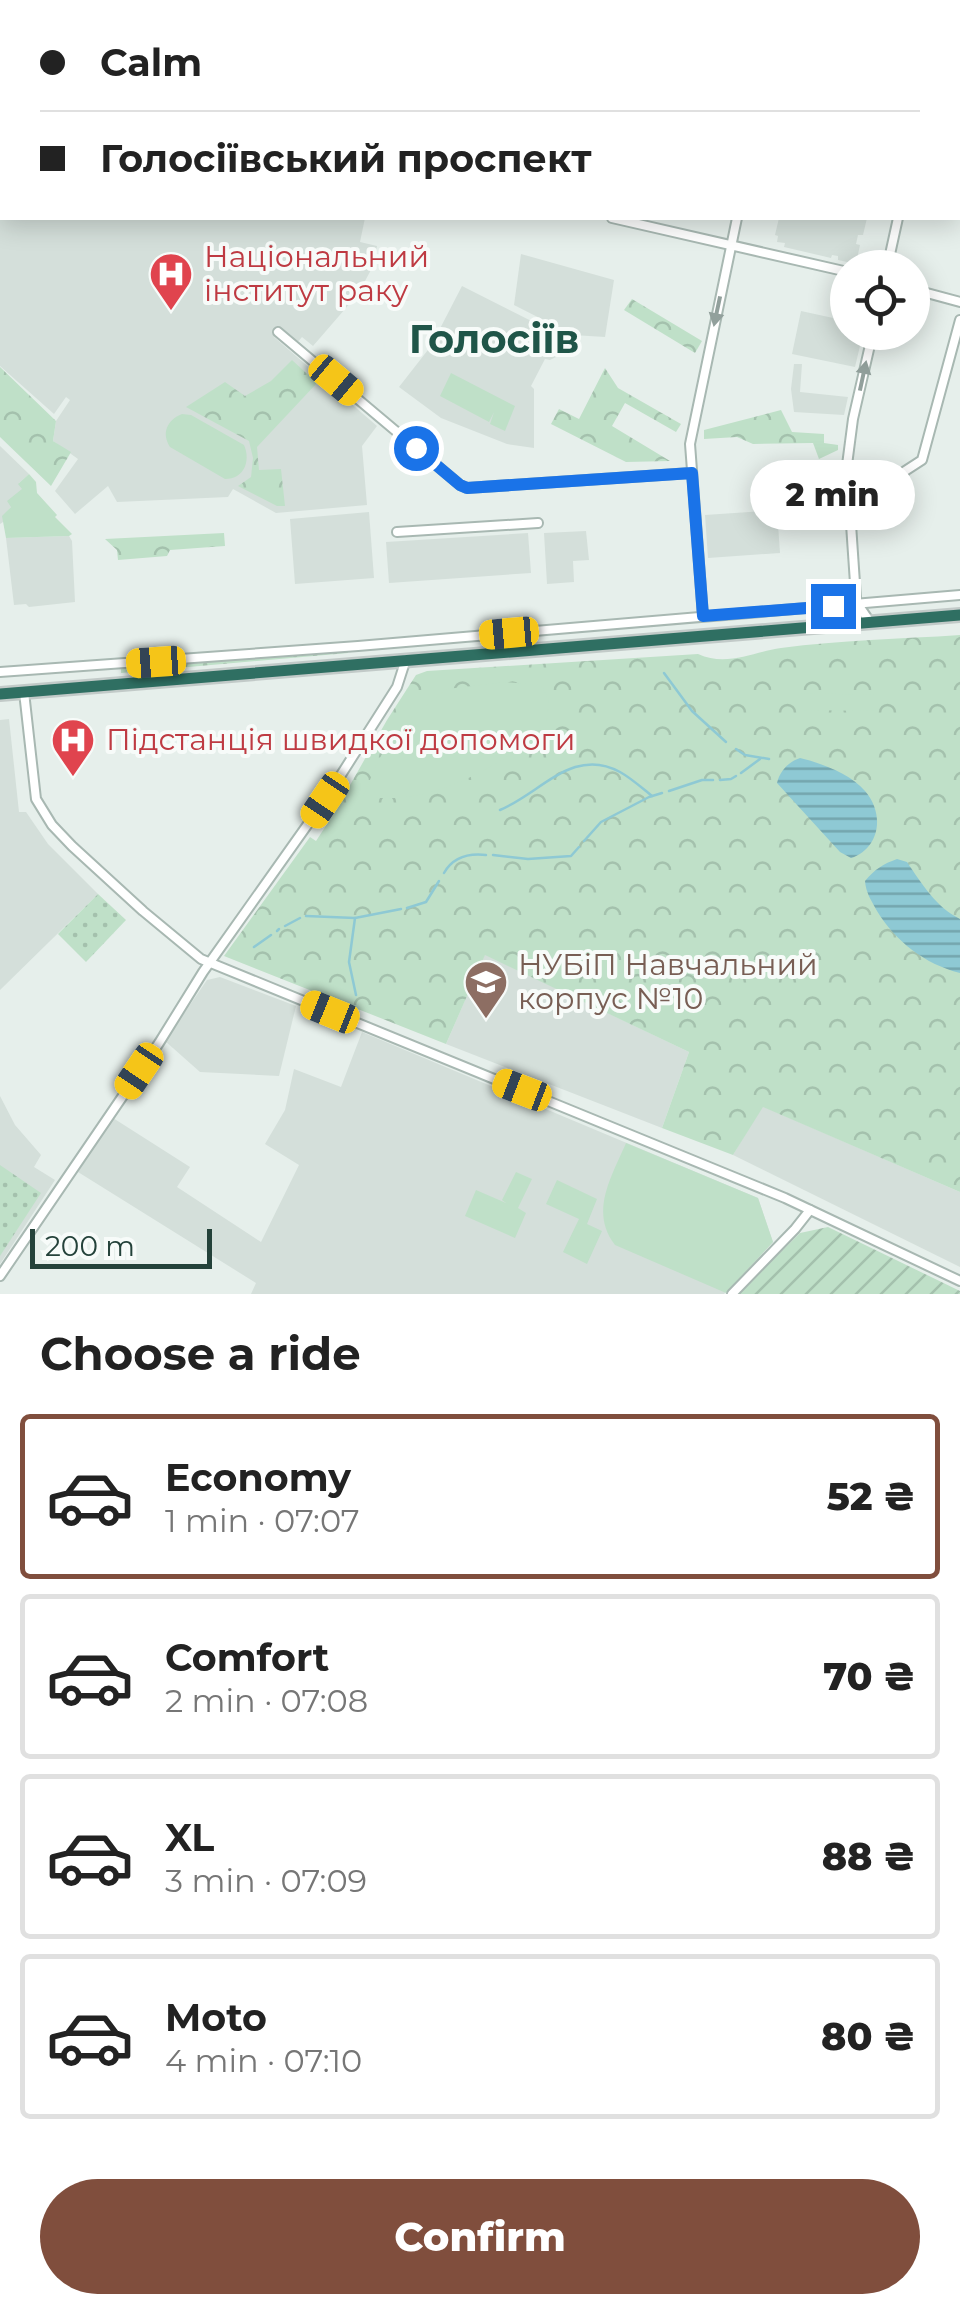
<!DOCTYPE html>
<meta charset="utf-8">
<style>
body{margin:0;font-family:Montserrat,sans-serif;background:#f6f6f6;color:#222;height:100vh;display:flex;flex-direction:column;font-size:38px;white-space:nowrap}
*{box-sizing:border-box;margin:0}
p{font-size:32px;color:#767676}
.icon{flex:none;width:55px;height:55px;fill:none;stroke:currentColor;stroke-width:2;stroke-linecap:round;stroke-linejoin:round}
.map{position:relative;height:1294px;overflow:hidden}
.panel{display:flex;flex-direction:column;background:#fff;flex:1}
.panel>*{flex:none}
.hud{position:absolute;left:0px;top:0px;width:960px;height:220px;box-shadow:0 5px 25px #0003;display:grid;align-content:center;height:220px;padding:0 40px;background:#fff}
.buttons{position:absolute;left:830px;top:250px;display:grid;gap:20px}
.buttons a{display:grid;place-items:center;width:100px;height:100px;border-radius:50%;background:#fff;box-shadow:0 5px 25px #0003;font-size:50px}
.scale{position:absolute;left:30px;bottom:25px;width:182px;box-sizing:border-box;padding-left:10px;border:5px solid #24423a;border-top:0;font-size:28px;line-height:35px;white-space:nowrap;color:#24423a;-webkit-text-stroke:8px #f7fbf9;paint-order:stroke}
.end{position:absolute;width:45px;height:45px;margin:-22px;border:12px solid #1a73e8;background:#fff;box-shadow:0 0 0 5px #fff}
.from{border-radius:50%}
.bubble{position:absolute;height:70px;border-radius:35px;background:#fff;box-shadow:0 5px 25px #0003;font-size:32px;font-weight:800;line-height:70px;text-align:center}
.car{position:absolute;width:30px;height:60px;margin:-30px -15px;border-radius:12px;box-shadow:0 0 8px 2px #0007;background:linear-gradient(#f5c518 24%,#345 0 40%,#f5c518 0 76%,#345 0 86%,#f5c518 0)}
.hud b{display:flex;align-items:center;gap:35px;height:95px;font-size:38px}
.hud b+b{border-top:2px solid #e0e0e0}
.hud i{width:25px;height:25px;background:#222}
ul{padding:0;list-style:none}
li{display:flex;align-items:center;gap:30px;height:165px;margin:0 20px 15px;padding:0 20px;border:5px solid #e0e0e0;border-radius:10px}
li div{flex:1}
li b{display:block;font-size:38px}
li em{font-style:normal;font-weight:800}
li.on{border-color:#804e3d}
li>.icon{width:90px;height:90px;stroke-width:1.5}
h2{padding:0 40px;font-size:45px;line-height:120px}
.button{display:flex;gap:20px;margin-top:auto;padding:20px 40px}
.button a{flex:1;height:115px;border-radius:60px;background:#804e3d;color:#fff;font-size:40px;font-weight:800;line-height:115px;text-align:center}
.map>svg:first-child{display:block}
</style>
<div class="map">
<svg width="960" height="1294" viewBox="0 0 960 1294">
<defs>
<pattern id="grass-dots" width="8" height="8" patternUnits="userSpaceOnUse" patternTransform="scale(2.5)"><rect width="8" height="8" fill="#bfe0c8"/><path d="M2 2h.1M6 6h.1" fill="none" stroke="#a4c1ad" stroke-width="1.8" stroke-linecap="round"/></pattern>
<pattern id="forest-crowns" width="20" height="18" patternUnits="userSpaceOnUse" patternTransform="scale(2.5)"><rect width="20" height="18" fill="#bfe0c8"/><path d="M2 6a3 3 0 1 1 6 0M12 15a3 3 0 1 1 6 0" fill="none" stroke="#a4c1ad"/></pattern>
<pattern id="garden-furrows" width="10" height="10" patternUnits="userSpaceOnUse" patternTransform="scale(2.5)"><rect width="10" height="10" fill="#bfe0c8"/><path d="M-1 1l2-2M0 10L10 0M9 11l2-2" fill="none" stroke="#a4c1ad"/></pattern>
<pattern id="water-rules" width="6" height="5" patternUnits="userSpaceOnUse" patternTransform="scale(2.5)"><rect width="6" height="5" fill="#8ec9d4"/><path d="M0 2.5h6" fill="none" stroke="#74a5ad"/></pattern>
</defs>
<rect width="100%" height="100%" fill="#e6efeb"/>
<g fill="#d4dfda">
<polygon points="2,206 2,218 365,218 360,242 377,246 372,268 358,294 313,346 302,337 296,344 281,331 274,337 377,426 362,446 367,505 276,513 233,489 228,497 117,502 108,486 75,514 55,491 78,459 53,441 56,421 70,400 66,397 54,414 0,366 0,208"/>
<polygon points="779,218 867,218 863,235 858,235 856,244 860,245 856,264 838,260 838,256 832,255 831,258 784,247 785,243 777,242 778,236 775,235"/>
<polygon points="521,254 614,280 605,337 573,335 514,305"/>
<polygon points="462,286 565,338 556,357 550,360 545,359 531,386 534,389 534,448 507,444 441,418 399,387 431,346"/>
<polygon points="801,311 847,321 848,332 863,333 855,367 792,354"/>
<polygon points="794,364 802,364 800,392 848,397 844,415 794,412 791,389"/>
<polygon points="0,446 29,474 19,483 23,489 11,507 3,516 3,522 0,524"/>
<polygon points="777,510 780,553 708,558 705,515"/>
<polygon points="369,512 374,578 295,584 290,519"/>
<polygon points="586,531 589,560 573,561 574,582 547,584 544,533"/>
<polygon points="528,533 531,573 389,583 386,542"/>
<polygon points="69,536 72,541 75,602 29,607 26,604 14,605 6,538"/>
<polygon points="9,719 19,812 26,812 48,844 98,894 0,990 0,720"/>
<polygon points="485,954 689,1052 662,1128 446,1044"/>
<polygon points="220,977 296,1006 279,1076 200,1072 165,1041 207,980"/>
<polygon points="362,1032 758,1198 773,1242 724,1294 251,1294 256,1283 78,1172 113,1118 190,1167 177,1187 261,1242 299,1165 265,1144 285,1110 294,1069 341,1087"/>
<polygon points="0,1096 15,1125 41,1155 34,1167 55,1180 0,1264"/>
<polygon points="762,1106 960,1192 960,1267 733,1155"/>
</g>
<g fill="url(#grass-dots)">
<polygon points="347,648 348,653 121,673 121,667"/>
<polygon points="98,894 126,920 86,962 58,934"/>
<polygon points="0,1165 41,1193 0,1256"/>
</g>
<g fill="url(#forest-crowns)">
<polygon points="632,299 702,341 695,353 624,310"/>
<polygon points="292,360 317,383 257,447 259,470 281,469 285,506 277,506 238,486 251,477 253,458 249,441 186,407 225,382 245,396 271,381"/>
<polygon points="0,367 56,421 53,441 71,452 51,486 0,437"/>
<polygon points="605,368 618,388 681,424 676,432 625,403 612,426 670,461 626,462 551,424 559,409 579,419"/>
<polygon points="781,410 792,432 824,434 824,443 838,445 838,450 819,459 813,443 753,444 737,437 704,439 704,430"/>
<polygon points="224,533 225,546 170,550 167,556 118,560 117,550 105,539"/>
<path d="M 960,635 L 960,1192 L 763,1107 L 733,1155 L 662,1128 L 689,1052 L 485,955 L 446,1044 L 224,956 L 310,837 L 316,841 L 333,815 L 387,720 L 416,675 L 427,671 L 698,654 C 727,667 752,652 781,648 C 840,640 901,639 960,635 Z"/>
</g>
<polygon fill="url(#garden-furrows)" points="828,1227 960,1291 960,1294 738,1294 800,1233"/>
<g fill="#bfe0c8">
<polygon points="451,373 515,406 505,431 490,424 494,412 489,422 440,396"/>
<path d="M 182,414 L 191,415 L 244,445 C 251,461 244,479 225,479 L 170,447 C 161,433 167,420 182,414 Z"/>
<polygon points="29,474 36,482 37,493 57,515 55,517 72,534 69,536 6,538 2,516 11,507 7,501 22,489 18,484"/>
<path d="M 505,682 L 541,685 L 549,700 L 546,728 C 498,768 428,808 363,796 L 378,761 L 397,729 L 447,689 Z"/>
<polygon points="801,693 877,695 877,711 801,710"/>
<path d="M 626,1143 L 758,1198 L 773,1242 L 726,1293 L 615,1245 C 589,1212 612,1176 626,1143 Z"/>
<polygon points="516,1172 532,1179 518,1208 526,1213 515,1238 465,1216 476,1190 506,1203 502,1200"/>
<polygon points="557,1180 597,1199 587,1224 602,1231 587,1264 563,1252 579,1219 546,1204"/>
</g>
<g fill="url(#water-rules)">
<path d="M 800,758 C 821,763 851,774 865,791 C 885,814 880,848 851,858 L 840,852 L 777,783 C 780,771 788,762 800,758 Z"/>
<path d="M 897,859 L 907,862 C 922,884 936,907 960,919 L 960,973 C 925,964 896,942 877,911 C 871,900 866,893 865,881 C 875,869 883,864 897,859 Z"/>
</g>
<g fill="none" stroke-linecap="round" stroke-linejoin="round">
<g stroke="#8ec9d4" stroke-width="2.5">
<polyline points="664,673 692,711 726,742"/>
<polyline points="736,749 745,755 769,759"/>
<polyline points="741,773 760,759"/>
<polyline points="720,780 731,779 736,776"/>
<polyline points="669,791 702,780 713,780"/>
<path d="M 500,810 C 541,793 573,746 620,772 C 631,778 642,788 652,796"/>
<polyline points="584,841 601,822 649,797 662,793"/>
<polyline points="493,855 528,859 571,856 579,847"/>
<path d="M 444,873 C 453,857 468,853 486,855"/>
<polyline points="407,908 426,902 439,881"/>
<polyline points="306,916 355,918 401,909"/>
<polyline points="355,918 349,962 356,995"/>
<polyline points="285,926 300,918"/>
<polyline points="277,931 279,929"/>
<polyline points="254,947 271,935"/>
</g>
<g stroke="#a8b8b2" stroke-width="12">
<g id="minor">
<polyline points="494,2 494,0"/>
<polyline points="886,2 887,0"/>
<polyline points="0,69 2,70"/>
<polyline points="0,82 2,83"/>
<polyline points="612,218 848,272"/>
<polyline points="887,268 898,218"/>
<polyline points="912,289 960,302"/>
<polyline points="278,332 460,485 467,488 691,473"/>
<polyline points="849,515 880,513 888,508 905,471 922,460 960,320"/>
<polyline points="397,532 538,523"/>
<polyline points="703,616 690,444 737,218"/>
<polyline points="870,622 857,603 856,598 847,465 853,419 873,332"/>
<polyline points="0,672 358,646 960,595"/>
<polyline points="24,692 36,799 52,825 72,846 143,911 201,959 785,1198 960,1281"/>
<polyline points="0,1276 159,1043 203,972 325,800 397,687 406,659"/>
<polyline points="732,1294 795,1229 810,1210"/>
</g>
</g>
<g stroke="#c2cac8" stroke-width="15">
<g id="major">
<polyline points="734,0 744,2"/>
<polyline points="210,2 213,0"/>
<polyline points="958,51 960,52"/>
<polyline points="0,176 2,174"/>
<polyline points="0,185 2,183"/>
</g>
</g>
<g stroke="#c2cac8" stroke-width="16">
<polyline id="highway" points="0,694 960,615"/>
</g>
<use href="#minor" stroke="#fff" stroke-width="8"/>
<use href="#major" stroke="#6aa596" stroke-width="10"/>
<use href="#highway" stroke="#2f6f62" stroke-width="11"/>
</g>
<defs><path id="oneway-solid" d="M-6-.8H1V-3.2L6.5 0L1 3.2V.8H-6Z" transform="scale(2.5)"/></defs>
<g fill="#92a09c">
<use href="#oneway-solid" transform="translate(717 311) rotate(102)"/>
<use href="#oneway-solid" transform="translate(863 376) rotate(-78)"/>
</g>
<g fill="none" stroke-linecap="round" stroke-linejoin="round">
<polyline stroke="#1a73e8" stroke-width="12" points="416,448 460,485 467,488 692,473 703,616 833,606"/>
</g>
<defs>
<g id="hospital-pin" transform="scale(2.25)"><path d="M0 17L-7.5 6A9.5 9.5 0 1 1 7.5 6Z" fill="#e0444e" stroke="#f7fbf9"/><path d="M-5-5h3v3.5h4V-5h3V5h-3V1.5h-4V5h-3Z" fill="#fff"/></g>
<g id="university-pin" transform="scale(2.25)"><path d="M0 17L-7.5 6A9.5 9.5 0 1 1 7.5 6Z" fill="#8d6e63" stroke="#f7fbf9"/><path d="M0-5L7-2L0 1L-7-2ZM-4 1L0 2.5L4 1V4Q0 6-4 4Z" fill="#fff"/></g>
</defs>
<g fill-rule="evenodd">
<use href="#hospital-pin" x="171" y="274"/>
<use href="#hospital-pin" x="73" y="740"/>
<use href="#university-pin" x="486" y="982"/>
</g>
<g text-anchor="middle" stroke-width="8" stroke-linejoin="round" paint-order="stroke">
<g font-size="30" fill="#be3a42" stroke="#f7fbf9" text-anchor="start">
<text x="204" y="267">Національний<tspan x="204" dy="34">інститут раку</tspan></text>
<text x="106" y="750">Підстанція швидкої допомоги</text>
</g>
<g font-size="30" fill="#785e54" stroke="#f7fbf9" text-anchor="start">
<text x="518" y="975">НУБіП Навчальний<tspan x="518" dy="34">корпус №10</tspan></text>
</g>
<g font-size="40" font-weight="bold" fill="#1f5548" stroke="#f7fbf9">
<text x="494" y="353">Голосіїв</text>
</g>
</g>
</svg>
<div class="buttons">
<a><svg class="icon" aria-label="locate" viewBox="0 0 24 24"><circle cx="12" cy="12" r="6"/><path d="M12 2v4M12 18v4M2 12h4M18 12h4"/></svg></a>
</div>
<div class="scale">200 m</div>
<i class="end from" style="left:416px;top:448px"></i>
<i class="end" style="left:833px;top:606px"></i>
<div class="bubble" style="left:750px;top:460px;width:165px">2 min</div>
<i class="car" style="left:336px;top:380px;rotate:130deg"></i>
<i class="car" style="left:509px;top:633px;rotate:265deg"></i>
<i class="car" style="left:156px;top:662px;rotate:266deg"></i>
<i class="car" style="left:325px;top:800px;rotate:214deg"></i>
<i class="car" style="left:330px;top:1012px;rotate:292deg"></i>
<i class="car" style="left:139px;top:1071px;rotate:214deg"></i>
<i class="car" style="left:522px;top:1090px;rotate:291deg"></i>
<div class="hud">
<b><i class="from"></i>Calm</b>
<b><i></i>Голосіївський проспект</b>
</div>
</div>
<section class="panel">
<h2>Choose a ride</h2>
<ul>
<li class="on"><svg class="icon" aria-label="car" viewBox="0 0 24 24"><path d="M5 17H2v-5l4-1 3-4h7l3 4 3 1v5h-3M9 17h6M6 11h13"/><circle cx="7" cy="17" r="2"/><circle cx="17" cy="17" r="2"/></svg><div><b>Economy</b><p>1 min · 07:07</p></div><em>52 ₴</em></li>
<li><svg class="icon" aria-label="car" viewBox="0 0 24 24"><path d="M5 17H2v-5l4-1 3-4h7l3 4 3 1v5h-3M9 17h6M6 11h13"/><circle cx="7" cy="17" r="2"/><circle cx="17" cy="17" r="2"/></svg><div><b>Comfort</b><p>2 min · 07:08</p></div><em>70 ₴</em></li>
<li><svg class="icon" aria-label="car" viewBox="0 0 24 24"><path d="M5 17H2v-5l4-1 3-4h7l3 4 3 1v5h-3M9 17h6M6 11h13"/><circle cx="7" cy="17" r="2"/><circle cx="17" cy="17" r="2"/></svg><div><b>XL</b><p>3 min · 07:09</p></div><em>88 ₴</em></li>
<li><svg class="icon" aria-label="car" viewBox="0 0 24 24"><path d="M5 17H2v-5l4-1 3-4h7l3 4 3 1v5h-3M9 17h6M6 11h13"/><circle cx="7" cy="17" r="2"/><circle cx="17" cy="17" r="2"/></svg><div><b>Moto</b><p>4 min · 07:10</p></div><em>80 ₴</em></li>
</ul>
<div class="button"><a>Confirm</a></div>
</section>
